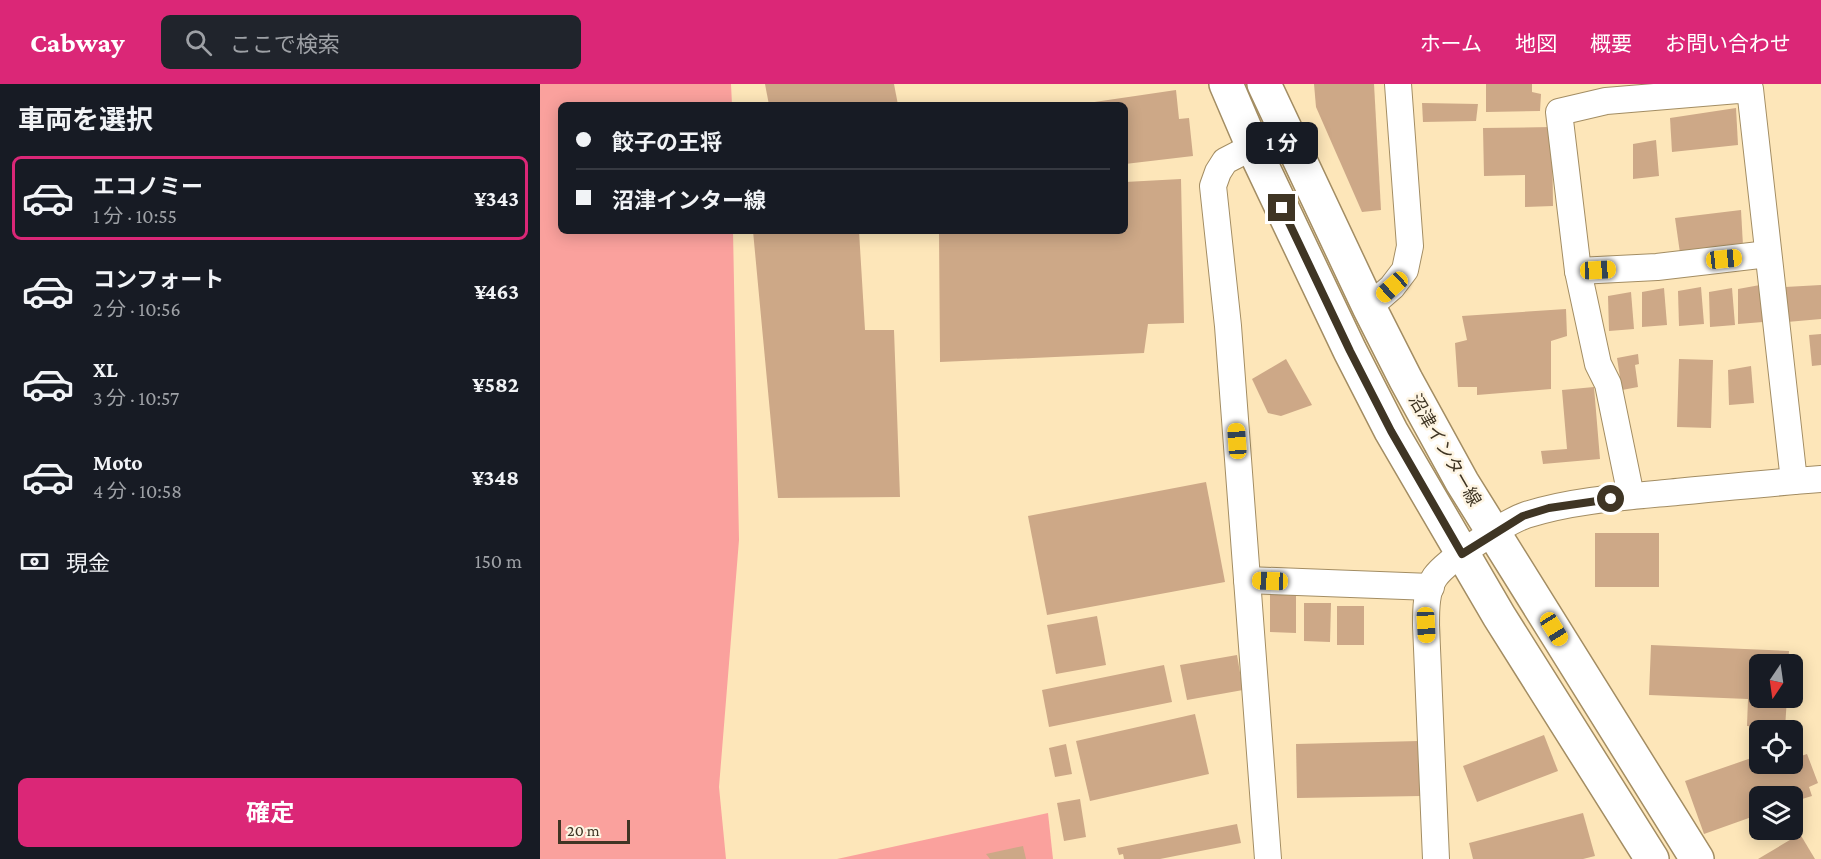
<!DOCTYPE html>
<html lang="ja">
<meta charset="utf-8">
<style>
body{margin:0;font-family:"Crimson Pro","Noto Sans JP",serif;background:#20242c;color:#f1f3f6;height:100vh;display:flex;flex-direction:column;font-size:22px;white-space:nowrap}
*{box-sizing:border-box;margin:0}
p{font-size:20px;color:#9ea1a6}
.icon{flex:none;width:33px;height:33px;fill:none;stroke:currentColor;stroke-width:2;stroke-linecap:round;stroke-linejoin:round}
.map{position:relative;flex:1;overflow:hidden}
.sheet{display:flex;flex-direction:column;background:#171b24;width:540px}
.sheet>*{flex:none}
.banner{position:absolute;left:18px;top:18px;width:570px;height:132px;border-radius:9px;box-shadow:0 3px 15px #0003;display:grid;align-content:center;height:132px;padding:0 18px;background:#171b24}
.needle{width:39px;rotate:193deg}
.tools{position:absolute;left:1209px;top:570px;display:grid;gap:12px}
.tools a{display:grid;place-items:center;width:54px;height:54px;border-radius:9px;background:#171b24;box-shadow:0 3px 15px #0003;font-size:30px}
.scale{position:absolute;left:18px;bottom:15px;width:72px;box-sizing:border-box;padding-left:6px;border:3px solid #3f3524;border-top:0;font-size:16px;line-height:21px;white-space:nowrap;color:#3f3524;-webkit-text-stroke:4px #fef5e3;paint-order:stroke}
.end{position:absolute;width:27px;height:27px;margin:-14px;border:8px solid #3f3524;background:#fff;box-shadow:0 0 0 3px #fff}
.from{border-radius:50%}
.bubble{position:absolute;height:42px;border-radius:9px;background:#171b24;box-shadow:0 3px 15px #0003;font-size:20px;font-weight:700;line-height:42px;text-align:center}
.car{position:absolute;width:18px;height:36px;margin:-18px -9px;border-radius:8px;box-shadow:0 0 4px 2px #0007;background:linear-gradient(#f5c518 24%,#345 0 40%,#f5c518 0 76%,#345 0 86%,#f5c518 0)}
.banner b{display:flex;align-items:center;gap:21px;height:57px;font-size:22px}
.banner b+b{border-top:2px solid #363941}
.banner i{width:15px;height:15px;background:#f1f3f6}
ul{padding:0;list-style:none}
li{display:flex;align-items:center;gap:18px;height:84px;margin:0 12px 9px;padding:0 6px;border:3px solid transparent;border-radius:9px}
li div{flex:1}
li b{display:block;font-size:22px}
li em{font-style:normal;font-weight:700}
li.on{border-color:#db2777}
li>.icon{width:54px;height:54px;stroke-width:1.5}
h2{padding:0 18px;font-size:27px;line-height:72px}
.pay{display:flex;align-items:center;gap:15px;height:66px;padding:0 18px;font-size:22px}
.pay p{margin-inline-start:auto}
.action{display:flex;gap:12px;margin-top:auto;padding:12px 18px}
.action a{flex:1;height:69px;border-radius:9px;background:#db2777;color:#fff;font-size:24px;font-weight:700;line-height:69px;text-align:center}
header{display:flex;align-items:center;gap:36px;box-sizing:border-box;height:84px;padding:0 30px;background:#db2777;color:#fff}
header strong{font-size:28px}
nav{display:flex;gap:33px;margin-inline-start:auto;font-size:21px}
.search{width:420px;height:54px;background:#20242c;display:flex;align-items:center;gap:15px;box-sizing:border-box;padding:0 21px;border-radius:9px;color:#9ea1a6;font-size:22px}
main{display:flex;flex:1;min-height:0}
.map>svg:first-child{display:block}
</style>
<header>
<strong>Cabway</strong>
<div class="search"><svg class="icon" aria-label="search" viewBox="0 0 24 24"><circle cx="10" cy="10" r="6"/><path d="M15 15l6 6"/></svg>ここで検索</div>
<nav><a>ホーム</a><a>地図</a><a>概要</a><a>お問い合わせ</a></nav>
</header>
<main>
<section class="sheet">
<h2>車両を選択</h2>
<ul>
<li class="on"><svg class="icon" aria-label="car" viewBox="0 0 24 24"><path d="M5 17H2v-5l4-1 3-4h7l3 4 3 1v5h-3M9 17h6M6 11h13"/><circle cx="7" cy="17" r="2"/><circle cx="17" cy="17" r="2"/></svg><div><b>エコノミー</b><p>1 分 · 10:55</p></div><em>¥343</em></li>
<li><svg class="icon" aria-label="car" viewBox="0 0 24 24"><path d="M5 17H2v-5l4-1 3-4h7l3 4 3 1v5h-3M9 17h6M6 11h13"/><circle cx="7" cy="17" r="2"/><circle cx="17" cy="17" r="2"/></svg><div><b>コンフォート</b><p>2 分 · 10:56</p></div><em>¥463</em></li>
<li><svg class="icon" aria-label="car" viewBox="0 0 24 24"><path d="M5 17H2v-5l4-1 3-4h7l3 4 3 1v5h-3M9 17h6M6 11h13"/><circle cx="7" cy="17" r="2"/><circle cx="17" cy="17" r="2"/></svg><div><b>XL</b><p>3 分 · 10:57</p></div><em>¥582</em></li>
<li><svg class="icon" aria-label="car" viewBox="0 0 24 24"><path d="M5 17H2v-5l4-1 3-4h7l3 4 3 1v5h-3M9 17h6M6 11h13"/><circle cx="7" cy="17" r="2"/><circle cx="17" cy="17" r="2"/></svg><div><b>Moto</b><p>4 分 · 10:58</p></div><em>¥348</em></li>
</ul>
<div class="pay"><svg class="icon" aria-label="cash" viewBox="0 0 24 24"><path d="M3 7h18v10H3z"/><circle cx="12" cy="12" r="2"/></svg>現金<p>150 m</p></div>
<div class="action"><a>確定</a></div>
</section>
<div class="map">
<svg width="1281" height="775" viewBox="0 0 1281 775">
<rect width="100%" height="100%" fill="#fde6b9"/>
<g fill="#faa19d">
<polygon points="0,0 191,0 192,21 21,21 21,147 193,147 199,456 179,703 186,775 0,775"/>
<polygon points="508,729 513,775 297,775"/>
</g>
<g fill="#cda887">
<polygon points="225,0 354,0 358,21 229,21"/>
<polygon points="774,0 834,0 841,126 822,128 776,23"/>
<polygon points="946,0 992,0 992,8 1001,10 1000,27 946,28"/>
<polygon points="636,6 639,35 649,34 653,72 585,80 585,21 534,21"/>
<polygon points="882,19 938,20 936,37 883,38"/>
<polygon points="1196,24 1198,61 1132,68 1130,34"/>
<polygon points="1012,43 1013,122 985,123 985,91 944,92 943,44"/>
<polygon points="1116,56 1119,92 1093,95 1093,60"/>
<polygon points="641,95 644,239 608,240 604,269 400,278 399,147 585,147 585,98"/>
<polygon points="1201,126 1203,162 1140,169 1135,134"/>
<polygon points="213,147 319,147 325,246 354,246 360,413 238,414"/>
<polygon points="1220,201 1223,238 1198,240 1198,205"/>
<polygon points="1281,201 1281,235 1247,238 1245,203"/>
<polygon points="1161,203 1164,240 1139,242 1138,207"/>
<polygon points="1124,204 1127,241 1102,243 1102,208"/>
<polygon points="1192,204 1195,241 1170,243 1169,208"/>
<polygon points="1091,208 1094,245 1069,247 1068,212"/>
<polygon points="1026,225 1027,252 1011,257 1011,305 937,311 937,303 918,303 915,259 927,256 922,232"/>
<polygon points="1281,250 1281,281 1272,282 1269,251"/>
<polygon points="1098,270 1099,280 1095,281 1098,303 1082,306 1077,274"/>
<polygon points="746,275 772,321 741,332 728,329 712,295"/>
<polygon points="1139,275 1173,276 1171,344 1137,343"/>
<polygon points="1211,282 1214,319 1189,321 1188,286"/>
<polygon points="1054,303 1060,375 1003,380 1001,367 1027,365 1022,306"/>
<polygon points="666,398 685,498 507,531 488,432"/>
<rect x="1055" y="449" width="64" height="54"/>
<polygon points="730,509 756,510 756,549 730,548"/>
<polygon points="764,519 791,519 790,558 764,557"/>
<rect x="797" y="522" width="27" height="39"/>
<polygon points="557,532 566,581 516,590 507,541"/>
<polygon points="1111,561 1249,567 1248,580 1220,580 1220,614 1247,614 1245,644 1207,642 1208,615 1109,611"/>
<polygon points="697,571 703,606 647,616 640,581"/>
<polygon points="624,581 632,618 509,643 502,606"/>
<polygon points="655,630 669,690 550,717 536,657"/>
<polygon points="1004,651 1018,687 937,718 923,682"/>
<polygon points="879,657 881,712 757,714 756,660"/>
<polygon points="1253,659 1258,673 1267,670 1278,699 1269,703 1272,712 1252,718 1252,712 1220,712 1220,730 1164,750 1145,697 1220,671 1220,680 1252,680"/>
<polygon points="526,660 532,690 515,693 509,664"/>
<polygon points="540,715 546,753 524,757 517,719"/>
<polygon points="1043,729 1055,772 1043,775 933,775 929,759"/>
<polygon points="697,740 701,759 620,775 584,775 583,770 579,771 577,764"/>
<polygon points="1260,750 1275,775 1218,775"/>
<polygon points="483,762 486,775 450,775 446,770"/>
</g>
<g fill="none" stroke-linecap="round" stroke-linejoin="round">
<g stroke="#a38d63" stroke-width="28">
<g id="minor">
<polyline points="1038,187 1117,183 1228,170"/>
<polyline points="829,223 852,203 865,186 870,162 858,0"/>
<polyline points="1091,412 1068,300 1058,280 1038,187 1019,28 1066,17 1210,5 1254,397"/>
<polyline points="707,496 891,503"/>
<polyline points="728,775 688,242 673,102 678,88 685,77 745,46"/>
<path d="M 896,775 L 886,541 C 886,526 886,506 895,493 C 907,476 966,438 986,431 C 1029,417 1081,413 1126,409 C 1178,404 1229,399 1281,395"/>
</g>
</g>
<g stroke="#a38d63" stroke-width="36">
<g id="major">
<polyline points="686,0 713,63 810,267 851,347 959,532 1112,775"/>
<polyline points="724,0 829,223 866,296 922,398 1157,775"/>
</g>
</g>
<use href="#minor" stroke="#fff" stroke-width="26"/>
<use href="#major" stroke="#fff" stroke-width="33"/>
</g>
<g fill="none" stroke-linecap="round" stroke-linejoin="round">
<polyline stroke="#3f3524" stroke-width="8" points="742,124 810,267 851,347 922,470 983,432 1009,424 1071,415"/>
</g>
<g text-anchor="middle" stroke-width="5" stroke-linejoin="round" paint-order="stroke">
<g font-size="18" fill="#3f3524" stroke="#fef5e3">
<text transform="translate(905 366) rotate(60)" y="6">沼津インター線</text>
</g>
</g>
</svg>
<div class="tools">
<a><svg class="needle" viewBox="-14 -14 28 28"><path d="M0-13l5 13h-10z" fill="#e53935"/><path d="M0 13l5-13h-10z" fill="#9ea1a6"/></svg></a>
<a><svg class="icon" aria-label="locate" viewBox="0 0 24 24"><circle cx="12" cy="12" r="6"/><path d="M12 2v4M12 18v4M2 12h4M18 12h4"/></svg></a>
<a><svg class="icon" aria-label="layers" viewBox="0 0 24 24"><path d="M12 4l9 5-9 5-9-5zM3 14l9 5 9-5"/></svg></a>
</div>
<div class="scale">20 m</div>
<i class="end from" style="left:1071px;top:415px"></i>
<i class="end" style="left:742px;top:124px"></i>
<div class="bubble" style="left:706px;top:38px;width:72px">1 分</div>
<i class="car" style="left:1184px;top:175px;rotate:84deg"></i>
<i class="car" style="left:1058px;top:186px;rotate:87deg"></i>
<i class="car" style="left:852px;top:203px;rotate:228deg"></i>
<i class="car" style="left:697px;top:357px;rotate:356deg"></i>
<i class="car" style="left:730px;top:497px;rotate:272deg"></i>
<i class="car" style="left:886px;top:541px;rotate:177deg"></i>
<i class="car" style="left:1014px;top:545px;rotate:148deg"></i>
<div class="banner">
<b><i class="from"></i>餃子の王将</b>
<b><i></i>沼津インター線</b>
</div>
</div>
</main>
